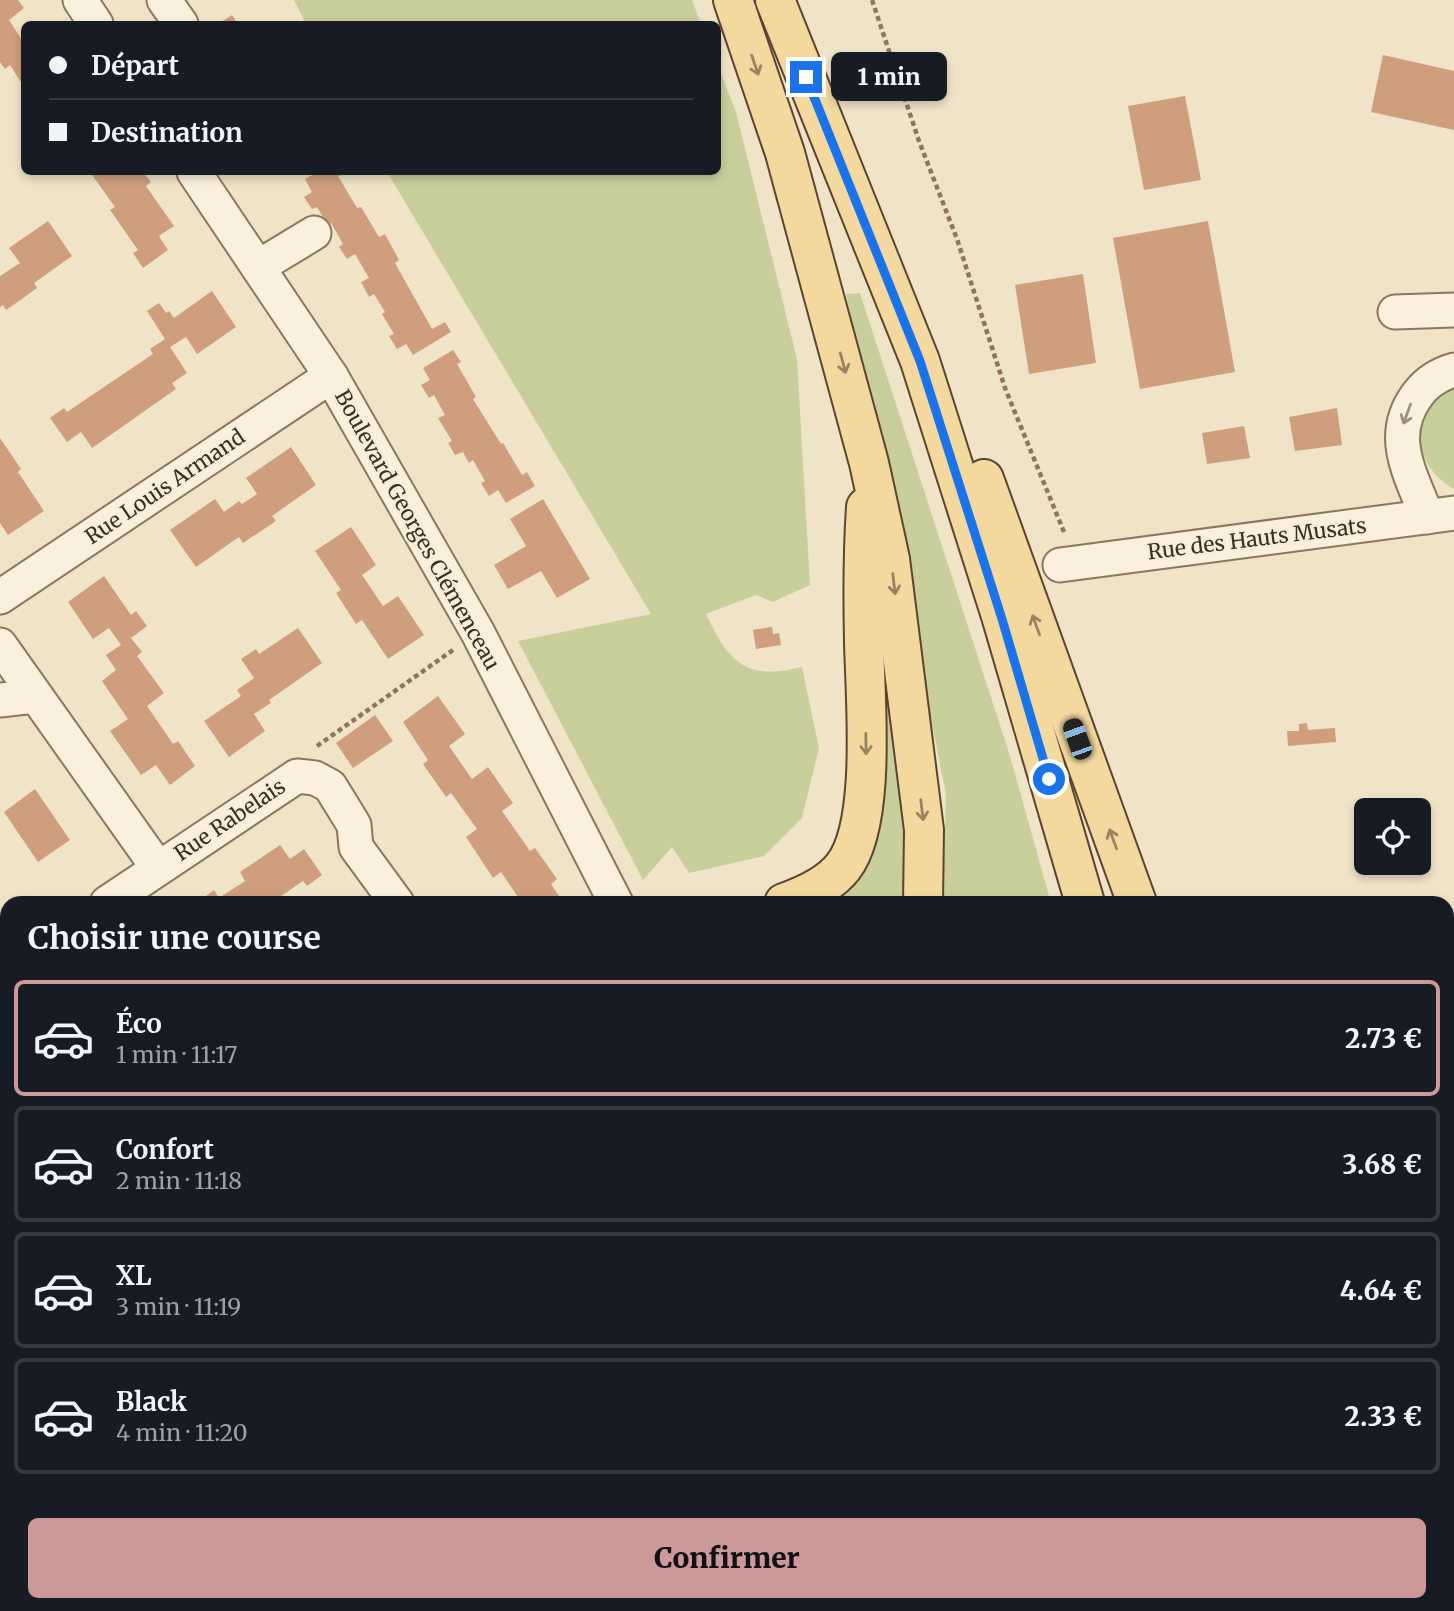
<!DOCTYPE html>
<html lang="fr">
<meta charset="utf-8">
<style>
body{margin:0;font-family:Merriweather,serif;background:#20242c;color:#f1f3f6;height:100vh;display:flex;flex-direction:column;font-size:26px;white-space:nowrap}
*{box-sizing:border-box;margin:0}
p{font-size:23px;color:#9ea1a6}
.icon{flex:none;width:38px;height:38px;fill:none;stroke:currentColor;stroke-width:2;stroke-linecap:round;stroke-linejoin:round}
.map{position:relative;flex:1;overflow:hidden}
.details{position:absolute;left:0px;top:896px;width:1454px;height:716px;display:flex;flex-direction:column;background:#171b24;border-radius:21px 21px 0 0;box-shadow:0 4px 10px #0003}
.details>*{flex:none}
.banner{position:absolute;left:21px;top:21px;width:700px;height:154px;border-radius:10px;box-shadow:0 4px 10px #0003;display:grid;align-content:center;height:154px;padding:0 28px;background:#171b24}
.fabs{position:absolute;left:1354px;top:798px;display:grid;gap:14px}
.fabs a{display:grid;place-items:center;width:77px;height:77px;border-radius:10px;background:#171b24;box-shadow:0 4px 10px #0003;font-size:35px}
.end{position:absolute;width:32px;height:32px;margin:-16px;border:9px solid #1a73e8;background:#fff;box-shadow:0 0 0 4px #fff}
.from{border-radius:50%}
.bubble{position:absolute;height:49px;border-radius:10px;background:#171b24;box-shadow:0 4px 10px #0003;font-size:23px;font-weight:800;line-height:49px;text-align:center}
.car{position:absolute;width:21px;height:42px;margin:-21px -10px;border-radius:9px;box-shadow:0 0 5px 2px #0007;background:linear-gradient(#222 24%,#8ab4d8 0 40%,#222 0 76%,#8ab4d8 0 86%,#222 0)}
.banner b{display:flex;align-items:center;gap:24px;height:66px;font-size:26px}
.banner b+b{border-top:2px solid #363941}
.banner i{width:18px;height:18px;background:#f1f3f6}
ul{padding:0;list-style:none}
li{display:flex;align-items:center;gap:21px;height:116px;margin:0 14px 10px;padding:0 14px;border:4px solid #363941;border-radius:10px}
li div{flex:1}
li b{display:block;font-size:26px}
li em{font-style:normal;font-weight:800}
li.current{border-color:#cc999b}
li>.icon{width:63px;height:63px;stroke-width:1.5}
h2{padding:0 28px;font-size:32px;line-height:84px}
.action{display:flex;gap:14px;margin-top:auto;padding:14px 28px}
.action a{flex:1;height:80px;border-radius:10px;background:#cc999b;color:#111;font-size:28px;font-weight:800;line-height:80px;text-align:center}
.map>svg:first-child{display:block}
</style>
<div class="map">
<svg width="1454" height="1611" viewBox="0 0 1454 1611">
<rect width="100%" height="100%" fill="#f0e4c8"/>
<polygon fill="#e6deb5" points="1454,1513 1454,1611 1381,1611 1382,1605 1447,1605 1447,1518"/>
<g fill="#c9cf9b">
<polygon points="294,0 692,0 701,24 306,24"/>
<path d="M 718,66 L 736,112 L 797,359 L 810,585 L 773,602 L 756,595 L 706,614 C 729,663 746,681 802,667 L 819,748 L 802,818 L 764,856 L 689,873 L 672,847 L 643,880 L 518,641 L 651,614 L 387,172 L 718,172 Z"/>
<polygon points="860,293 1010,756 1051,903 943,903 946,794 846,294"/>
<path d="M 1454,388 L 1454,489 C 1411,465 1406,410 1454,388 Z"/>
<polygon points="882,610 914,874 910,903 809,903 854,876"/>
<polygon points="1454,1290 1454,1439 1447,1442 1447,1291"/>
<polygon points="1103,1605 1239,1605 1241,1611 1110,1611"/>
</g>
<g fill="#cf9f7d">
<polygon points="0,0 18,0 24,8 9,20 24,43 24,87 10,65 5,69 0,62"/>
<polygon points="232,15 238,24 216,24 221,22"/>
<polygon points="1383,55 1454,71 1454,130 1371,112"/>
<polygon points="1185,96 1201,180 1144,190 1128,106"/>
<polygon points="90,172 143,172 151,182 146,186 174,226 159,236 168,250 143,268 133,253 138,250 110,210 115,207"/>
<polygon points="318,172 340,172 342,175 338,176 357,208 361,207 379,237 385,234 399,260 395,263 432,329 445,322 451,332 413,355 406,344 397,349 389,336 394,334 382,314 385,312 374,294 369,297 361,282 369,278 355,254 347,259 339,247 343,244 331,223 328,226 317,207 312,209 304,197 312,192 305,179"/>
<polygon points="48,221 72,256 34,283 37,288 22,299 6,310 3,305 0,307 0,276 20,263 9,248"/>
<polygon points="1208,221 1235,372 1140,389 1113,238"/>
<polygon points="1083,274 1096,363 1029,374 1015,285"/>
<polygon points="212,291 236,327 197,354 186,337 170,347 187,373 172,383 176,389 92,448 81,432 67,442 50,418 64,408 67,412 153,354 150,349 165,339 147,311 159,303 166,313 169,311 174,318"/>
<polygon points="453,350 461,362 457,364 476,397 473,399 501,444 503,443 522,475 527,472 535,486 506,503 498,490 489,496 481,483 485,481 473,460 469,463 463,452 455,455 448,443 452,441 438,418 445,415 434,395 429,398 421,385 430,380 423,368"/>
<polygon points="1337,408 1342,445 1295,451 1289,417"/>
<polygon points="1244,426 1250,458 1207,464 1202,433"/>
<polygon points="0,438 21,469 18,472 44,511 8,535 0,523"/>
<polygon points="291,447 316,485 272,516 276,521 243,543 239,537 196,567 170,530 215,499 224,512 239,501 242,504 257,494 246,478"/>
<polygon points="543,499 590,579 557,598 541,571 508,589 494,565 526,546 510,519"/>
<polygon points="351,527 376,565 362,575 383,606 398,596 424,635 388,659 362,620 356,624 336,593 341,590 315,551"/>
<polygon points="104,576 131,615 136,611 147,626 131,638 142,652 137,656 164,693 147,706 173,744 178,741 195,766 170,785 156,765 141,775 110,731 128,719 102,681 116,670 106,655 121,645 109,628 93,639 68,602"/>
<polygon points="772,627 773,634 779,633 781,645 756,649 753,630"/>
<polygon points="298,628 322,663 269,700 271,703 254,714 265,731 229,757 204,721 241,696 237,690 254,678 241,659 256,649 259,654"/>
<polygon points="438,696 465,734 449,746 472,779 488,767 513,803 502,811 530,851 535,848 557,879 551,884 564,903 522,903 501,872 493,878 466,837 477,829 451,793 446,797 423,764 428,760 403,722"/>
<polygon points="375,715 393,741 353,768 336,743"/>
<polygon points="1307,723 1308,730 1335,728 1336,742 1288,746 1287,731 1299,731 1299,724"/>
<polygon points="35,789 70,840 38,862 4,812"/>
<polygon points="280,845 290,859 304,849 322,875 307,886 303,881 271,903 205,903 202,899 214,890 219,898 245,881 240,872"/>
<rect x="0" y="1044" width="7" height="40"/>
<polygon points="7,1226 7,1284 0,1284 0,1227"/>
</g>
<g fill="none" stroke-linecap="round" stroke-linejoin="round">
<g stroke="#8d765c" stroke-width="37">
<g id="minor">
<polyline points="80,0 96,24"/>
<polyline points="164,0 181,24"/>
<polyline points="194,172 331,376 478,633 616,903"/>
<polyline points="258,267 314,233"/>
<polyline points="1395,312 1454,310"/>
<path d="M 1427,517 C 1411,474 1386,436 1418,394 C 1427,382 1440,374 1454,370"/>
<polyline points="1060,565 1454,513"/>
<polyline points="0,597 331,376"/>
<polyline points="0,645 158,868"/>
<polyline points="0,700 35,696"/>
<polyline points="107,903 297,776 315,778 330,786 354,825 356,847 397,903"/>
<polyline points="0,952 7,950"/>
<polyline points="1447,1062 1454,1059"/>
<polyline points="0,1170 7,1170"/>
<polyline points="0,1592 7,1593"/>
<polyline points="43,1605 61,1611"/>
</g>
</g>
<g stroke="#5b4430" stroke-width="42">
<g id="major">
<polyline points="733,0 785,153 869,463 890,559 924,830 923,903"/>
<polyline points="775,0 920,361 1002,619 1085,903"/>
<polyline points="984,479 1137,903"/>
<path d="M 784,903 C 804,896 829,885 843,867 C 877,824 865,697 864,641 C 863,596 863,552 866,507"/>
<polyline points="1447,1128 1454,1126"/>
<polyline points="1447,1211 1454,1210"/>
<polyline points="1447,1273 1454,1272"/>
<polyline points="0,1395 7,1394"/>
<polyline points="1447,1460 1454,1456"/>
<polyline points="0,1467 7,1466"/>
<polyline points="1070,1605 1078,1611"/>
<polyline points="1269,1605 1271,1611"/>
<polyline points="1345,1611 1347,1605"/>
</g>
</g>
<g stroke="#8d765c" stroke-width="4.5" stroke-dasharray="5 3.5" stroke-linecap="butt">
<polyline points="872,0 919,141 957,239 1005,388 1064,532"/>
<polyline points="317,746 453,650"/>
</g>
<use href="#minor" stroke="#faf1dc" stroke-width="33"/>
<use href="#major" stroke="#f3d9a0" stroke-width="38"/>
</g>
<defs><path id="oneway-shaft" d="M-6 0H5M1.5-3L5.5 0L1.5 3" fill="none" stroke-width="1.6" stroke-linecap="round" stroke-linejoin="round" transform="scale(1.75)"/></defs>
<g stroke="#988460">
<use href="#oneway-shaft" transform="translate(755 65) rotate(71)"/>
<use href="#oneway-shaft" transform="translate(843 363) rotate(75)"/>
<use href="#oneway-shaft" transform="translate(894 584) rotate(83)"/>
<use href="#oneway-shaft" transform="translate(1036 625) rotate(-110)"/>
<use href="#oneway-shaft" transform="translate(866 744) rotate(89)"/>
<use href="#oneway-shaft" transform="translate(922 810) rotate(83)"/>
<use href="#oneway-shaft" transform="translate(1113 839) rotate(-110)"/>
</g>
<use stroke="#9c907e" href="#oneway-shaft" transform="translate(1407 414) rotate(110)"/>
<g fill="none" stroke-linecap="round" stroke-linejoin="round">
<polyline stroke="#1a73e8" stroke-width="9" points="806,77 920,361 1002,619 1049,779"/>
</g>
<g text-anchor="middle" stroke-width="5" stroke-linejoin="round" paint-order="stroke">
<g font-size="21" fill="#3d2e20" stroke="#f7eed8">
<text transform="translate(165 487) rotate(-34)" y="7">Rue Louis Armand</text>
<text transform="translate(417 530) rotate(61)" y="7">Boulevard Georges Clémenceau</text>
<text transform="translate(1257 539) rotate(-7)" y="7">Rue des Hauts Musats</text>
<text transform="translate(230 820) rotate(-34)" y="7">Rue Rabelais</text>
</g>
</g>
</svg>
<div class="fabs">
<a><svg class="icon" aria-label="locate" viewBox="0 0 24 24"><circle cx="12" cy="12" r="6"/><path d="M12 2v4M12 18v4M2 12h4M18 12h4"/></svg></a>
</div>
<i class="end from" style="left:1049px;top:779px"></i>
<i class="end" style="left:806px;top:77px"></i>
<div class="bubble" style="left:831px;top:52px;width:116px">1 min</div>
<i class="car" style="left:1077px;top:739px;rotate:340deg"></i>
<div class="banner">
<b><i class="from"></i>Départ</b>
<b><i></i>Destination</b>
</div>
<section class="details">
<h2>Choisir une course</h2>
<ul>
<li class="current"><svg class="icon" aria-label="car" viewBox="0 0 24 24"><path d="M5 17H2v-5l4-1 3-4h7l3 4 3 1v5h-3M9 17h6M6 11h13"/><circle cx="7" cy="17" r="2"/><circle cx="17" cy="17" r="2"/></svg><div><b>Éco</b><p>1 min · 11:17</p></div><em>2.73 €</em></li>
<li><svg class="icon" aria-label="car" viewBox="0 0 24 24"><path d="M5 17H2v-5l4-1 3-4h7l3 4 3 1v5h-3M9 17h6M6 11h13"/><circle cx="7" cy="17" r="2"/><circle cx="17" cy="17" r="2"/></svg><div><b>Confort</b><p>2 min · 11:18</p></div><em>3.68 €</em></li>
<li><svg class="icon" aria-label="car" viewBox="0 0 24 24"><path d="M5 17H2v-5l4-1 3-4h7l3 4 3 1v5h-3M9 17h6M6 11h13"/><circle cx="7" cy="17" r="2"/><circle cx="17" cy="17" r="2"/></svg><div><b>XL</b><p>3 min · 11:19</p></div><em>4.64 €</em></li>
<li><svg class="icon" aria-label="car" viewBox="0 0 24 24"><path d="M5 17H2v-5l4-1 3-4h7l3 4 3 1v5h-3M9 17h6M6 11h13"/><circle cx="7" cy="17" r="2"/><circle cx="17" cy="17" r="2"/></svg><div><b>Black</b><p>4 min · 11:20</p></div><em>2.33 €</em></li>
</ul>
<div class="action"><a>Confirmer</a></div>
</section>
</div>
